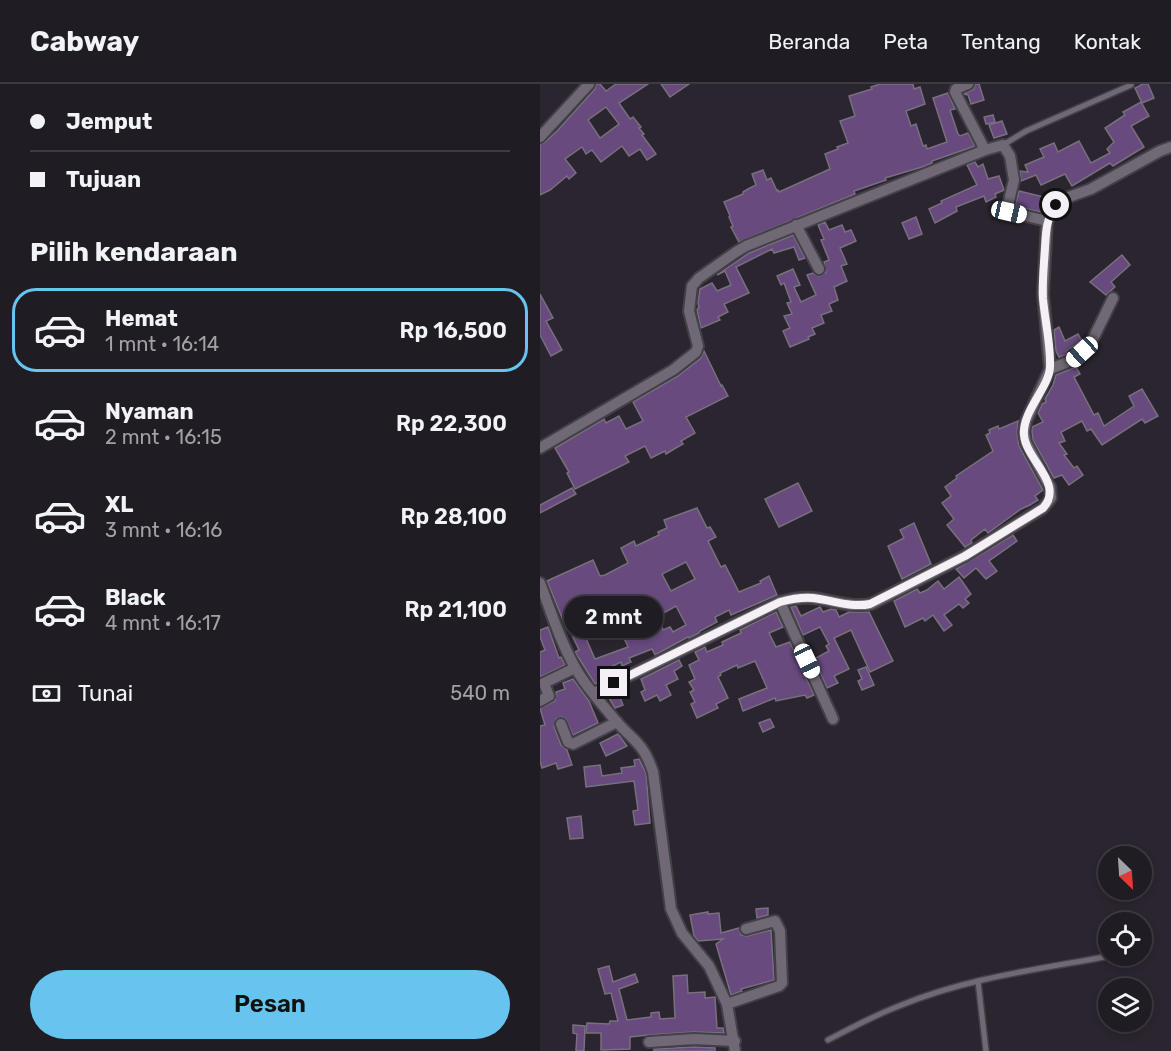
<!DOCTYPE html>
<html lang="id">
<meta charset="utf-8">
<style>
body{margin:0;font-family:Rubik,sans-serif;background:#2d2930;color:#f1f3f6;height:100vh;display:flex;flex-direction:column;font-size:22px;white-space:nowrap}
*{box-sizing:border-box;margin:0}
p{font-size:20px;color:#a2a1a6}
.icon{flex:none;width:33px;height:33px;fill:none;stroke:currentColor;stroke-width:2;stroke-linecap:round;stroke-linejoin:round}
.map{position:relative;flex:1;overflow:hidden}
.sheet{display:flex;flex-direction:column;background:#201c23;width:540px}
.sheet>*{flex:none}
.hud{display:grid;align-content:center;height:132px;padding:0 30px;background:#201c23}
.needle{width:39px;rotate:155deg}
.controls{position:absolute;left:558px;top:762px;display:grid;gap:12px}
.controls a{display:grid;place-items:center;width:54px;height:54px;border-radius:50%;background:#201c23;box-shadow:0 3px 9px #0003,0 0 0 2px #3d3a41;font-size:30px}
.end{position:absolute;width:27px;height:27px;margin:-14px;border:8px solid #f4f0f6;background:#111;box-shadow:0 0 0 3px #111}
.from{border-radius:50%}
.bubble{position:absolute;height:42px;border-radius:21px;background:#201c23;box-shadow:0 3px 9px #0003,0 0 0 2px #3d3a41;font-size:20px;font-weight:600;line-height:42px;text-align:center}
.car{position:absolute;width:18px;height:36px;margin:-18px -9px;border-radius:8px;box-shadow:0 0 4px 2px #0007;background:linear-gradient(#fff 24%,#345 0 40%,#fff 0 76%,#345 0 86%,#fff 0)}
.hud b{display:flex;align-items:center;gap:21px;height:57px;font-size:22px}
.hud b+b{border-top:2px solid #3d3a41}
.hud i{width:15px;height:15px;background:#f1f3f6}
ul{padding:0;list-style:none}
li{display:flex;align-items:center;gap:18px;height:84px;margin:0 12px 9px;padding:0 18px;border:3px solid transparent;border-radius:24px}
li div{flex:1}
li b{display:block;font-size:22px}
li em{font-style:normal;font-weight:600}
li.selected{border-color:#66c4ef}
li>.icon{width:54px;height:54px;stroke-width:1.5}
h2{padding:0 30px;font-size:27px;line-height:72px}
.pay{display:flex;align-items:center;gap:15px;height:66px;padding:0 30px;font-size:22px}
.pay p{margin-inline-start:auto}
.button{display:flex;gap:12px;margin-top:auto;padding:12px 30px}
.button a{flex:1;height:69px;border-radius:36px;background:#66c4ef;color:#111;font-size:24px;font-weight:600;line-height:69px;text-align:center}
header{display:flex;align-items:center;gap:36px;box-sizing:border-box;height:84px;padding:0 30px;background:#201c23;border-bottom:2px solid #3d3a41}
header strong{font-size:28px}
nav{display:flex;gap:33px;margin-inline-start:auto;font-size:21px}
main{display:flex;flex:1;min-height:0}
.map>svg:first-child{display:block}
</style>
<header>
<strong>Cabway</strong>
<nav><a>Beranda</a><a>Peta</a><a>Tentang</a><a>Kontak</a></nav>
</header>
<main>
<section class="sheet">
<div class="hud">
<b><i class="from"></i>Jemput</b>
<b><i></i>Tujuan</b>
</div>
<h2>Pilih kendaraan</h2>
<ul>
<li class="selected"><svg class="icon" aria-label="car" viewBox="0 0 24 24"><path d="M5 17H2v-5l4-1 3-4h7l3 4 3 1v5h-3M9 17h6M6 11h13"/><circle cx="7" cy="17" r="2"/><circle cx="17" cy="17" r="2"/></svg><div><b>Hemat</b><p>1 mnt · 16:14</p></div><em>Rp 16,500</em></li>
<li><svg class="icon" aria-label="car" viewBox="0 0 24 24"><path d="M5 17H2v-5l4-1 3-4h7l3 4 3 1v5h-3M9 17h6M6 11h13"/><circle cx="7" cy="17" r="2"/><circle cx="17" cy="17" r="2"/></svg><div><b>Nyaman</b><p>2 mnt · 16:15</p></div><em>Rp 22,300</em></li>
<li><svg class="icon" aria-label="car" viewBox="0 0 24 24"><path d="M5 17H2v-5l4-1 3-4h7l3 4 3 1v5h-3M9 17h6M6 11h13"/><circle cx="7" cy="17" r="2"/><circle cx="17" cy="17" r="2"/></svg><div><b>XL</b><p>3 mnt · 16:16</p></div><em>Rp 28,100</em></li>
<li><svg class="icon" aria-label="car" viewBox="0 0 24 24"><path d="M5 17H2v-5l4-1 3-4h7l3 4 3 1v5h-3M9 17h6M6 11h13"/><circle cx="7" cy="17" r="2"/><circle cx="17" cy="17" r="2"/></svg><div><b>Black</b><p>4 mnt · 16:17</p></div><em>Rp 21,100</em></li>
</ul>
<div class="pay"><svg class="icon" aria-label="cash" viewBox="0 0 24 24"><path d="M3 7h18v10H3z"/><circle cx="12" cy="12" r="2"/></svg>Tunai<p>540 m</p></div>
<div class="button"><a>Pesan</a></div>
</section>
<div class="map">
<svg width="631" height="967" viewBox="0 0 631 967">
<rect width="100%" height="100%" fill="#2b252f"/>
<g fill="#684a7f" stroke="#77707d" stroke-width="1.5" fill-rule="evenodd">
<path d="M 56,0 L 60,0 L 66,7 L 76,0 L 108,0 L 79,19 L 90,35 L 93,33 L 101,43 L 99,44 L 104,50 L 102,51 L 116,70 L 107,76 L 100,65 L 89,72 L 82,62 L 61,78 L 52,66 L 46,70 L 42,63 L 25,75 L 36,89 L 29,95 L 27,92 L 10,106 L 0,111 L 0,60 L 5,58 L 17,47 L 55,5 ZM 66,23 L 79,40 L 60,54 L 48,36 Z"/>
<polygon points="121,0 149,0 130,13"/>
<polygon points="340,0 373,0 374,5 380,3 385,20 366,27 371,42 376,40 383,62 386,61 387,65 407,58 393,14 408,9 415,25 410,26 418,50 420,52 428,49 435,62 392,77 392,79 382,83 345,94 346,96 314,107 315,110 199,158 191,143 193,142 189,133 190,132 184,118 203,110 203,108 208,105 216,101 212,90 223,86 227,96 231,94 237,107 238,106 239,108 290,85 285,70 298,65 297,63 308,59 300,37 315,32 309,12 332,5 331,3"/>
<polygon points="435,0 439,0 444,16 431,20 428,11 424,10 434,5"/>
<polygon points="603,0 608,0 614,14 602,19 595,4"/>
<polygon points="601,18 609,32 591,42 604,63 573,82 570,79 532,102 525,90 501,101 496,91 481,97 480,87 488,88 485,81 504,73 500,65 514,59 518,68 539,57 551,79 570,69 567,65 574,58 565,44 585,31 583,28"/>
<polygon points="453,31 455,38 446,40 444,33"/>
<polygon points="462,37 467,50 454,54 449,41"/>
<polygon points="435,78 438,83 443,80 448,95 459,92 464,106 455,110 456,113 446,118 444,112 416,123 417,127 395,139 389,125 402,119 401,117 437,101 427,81"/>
<polygon points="479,107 504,113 500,128 475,122"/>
<polygon points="376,133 382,150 369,155 362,139"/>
<polygon points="285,138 289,146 302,141 305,148 311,146 316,157 300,164 307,180 301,182 307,197 294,203 298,216 289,220 292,227 281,231 284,239 272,244 275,250 268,253 269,255 250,263 243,247 250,244 244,232 252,230 247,219 251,218 244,199 241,201 237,192 253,185 260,201 254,203 261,218 276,211 267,191 273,189 279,192 286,188 284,178 289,176 281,156 284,155 278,141"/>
<polygon points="253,151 265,174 259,176 254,163 234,169 232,165 196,183 209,209 184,220 188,228 178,233 180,236 161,244 157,226 159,223 158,219 160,205 172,199 177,207 191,201 185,187 177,191 209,169"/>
<polygon points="582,171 590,181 571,198 575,203 566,211 550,198"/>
<polygon points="0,210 13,234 6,237 22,266 11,272 0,251"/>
<polygon points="519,243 525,257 538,250 542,257 526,267 528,270 519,273 516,267 514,246"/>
<polygon points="164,267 181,302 182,301 188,312 146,333 155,349 141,357 143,360 134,365 126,370 125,367 111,374 105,362 85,372 89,378 35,405 27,389 29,388 15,364 64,335 66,339 79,332 86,345 103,337 93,318 138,292 161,274"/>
<polygon points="536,283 540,290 534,293 554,331 558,329 564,342 594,322 589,312 602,305 618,332 605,339 602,335 562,361 551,345 547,347 542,337 521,348 525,357 519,359 527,370 524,371 534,384 537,382 543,391 529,401 522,391 514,394 493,356 492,348 492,343 503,338 498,329 502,320 506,318 505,315 513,301 516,291"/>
<polygon points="478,337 477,349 479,362 503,406 495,412 498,416 490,421 481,425 448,449 445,445 431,456 432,459 425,463 407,441 414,435 402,419 411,412 405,403 417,394 416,392 453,367 446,351 450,349 449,346 458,342 459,345"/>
<polygon points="258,399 272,427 239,443 225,415"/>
<polygon points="32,404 36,410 0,429 0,421"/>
<path d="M 157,424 L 167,444 L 170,443 L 176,453 L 168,457 L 181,483 L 185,481 L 199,508 L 221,499 L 220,497 L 229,492 L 237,511 L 191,531 L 189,526 L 175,533 L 177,538 L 160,547 L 159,549 L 149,554 L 148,553 L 115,571 L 112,565 L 89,574 L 91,578 L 82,582 L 81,578 L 62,587 L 65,595 L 55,600 L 35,568 L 39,566 L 29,545 L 27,546 L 7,497 L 53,476 L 60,492 L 65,491 L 88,479 L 81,464 L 94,457 L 96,462 L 119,451 L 118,448 L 127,444 L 124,436 ZM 146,478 L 155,495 L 131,507 L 122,490 ZM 136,522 L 146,541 L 133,548 L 130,543 L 123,546 L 118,532 ZM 63,531 L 70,545 L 78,541 L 88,563 L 55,575 L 44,550 L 50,547 L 46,538 Z"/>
<polygon points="374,439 391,480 362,495 348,462 364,454 360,446"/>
<polygon points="473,451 477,457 449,477 457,487 446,495 436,484 424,494 416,485"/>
<polygon points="419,493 431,510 425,515 429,519 423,524 419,520 404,531 412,541 404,547 393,531 385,537 383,534 365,543 354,517 377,505 380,509 387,506 398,497 404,505"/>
<polygon points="256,522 261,532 280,523 283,528 291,525 296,526 299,533 309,528 329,528 353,577 330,588 311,546 294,554 309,585 294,592 298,599 287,604 274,575 289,567 286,562 289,560 280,543 263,551 251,523"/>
<polygon points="236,528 243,543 229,549 236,563 250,558 274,611 267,614 265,611 236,617 235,614 203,627 199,615 227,604 215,577 198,584 197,581 180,589 181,591 178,593 188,614 176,620 178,624 157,634 151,620 155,618 150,608 154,606 149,598 155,595 149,581 159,576 155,568 165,563 167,568 183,561 182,558 201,549 200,546"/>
<polygon points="8,543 19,574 21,573 25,581 0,593 0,568 5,566 0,553 0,546"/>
<polygon points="139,576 142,582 134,587 138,595 126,601 131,611 120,617 117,611 105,617 101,608 105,606 101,595"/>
<polygon points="326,583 334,601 322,606 318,597 322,595 318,586"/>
<polygon points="33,595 49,617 58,639 33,651 26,635 22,633 16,635 14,643 21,661 27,666 32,681 18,685 16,679 2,684 0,677 0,642 5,641 0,624 15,617 16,608 25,605 23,599"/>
<polygon points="77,606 83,621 75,624 67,611"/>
<polygon points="230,635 234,643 223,648 219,639"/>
<polygon points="78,650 87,662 66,672 60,659"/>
<polygon points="99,675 106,689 110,739 95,741 93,727 98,726 94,697 46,703 44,683 60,681 62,692 82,689 81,684 95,682 94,676"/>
<polygon points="41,732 43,754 30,755 27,734"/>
<polygon points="228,824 228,831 217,834 216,825"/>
<polygon points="168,828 168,830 179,829 181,849 199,844 201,851 207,852 231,846 234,896 201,905 202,907 191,911 176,860 183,855 158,857 154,852 150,831"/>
<polygon points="69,882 73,898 95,890 98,898 79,905 87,936 111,933 111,929 119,928 120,935 135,934 133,892 147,891 148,909 165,908 165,914 175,913 177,944 183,944 184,949 154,948 108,951 90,953 90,965 61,966 61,949 46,949 47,939 69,940 70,937 78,937 71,909 65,910 58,885"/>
<polygon points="33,941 45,942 44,967 36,967 37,950 33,949"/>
<polygon points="154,963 175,964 175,967 114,967 114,965"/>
</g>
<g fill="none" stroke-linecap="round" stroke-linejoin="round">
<g stroke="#444048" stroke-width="8">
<g id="service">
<polyline points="463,61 486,47 591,1"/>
<polyline points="438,897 446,967"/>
<path d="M 288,956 C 311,944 335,931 359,922 C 426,894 500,885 570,872"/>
</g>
</g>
<g stroke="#444048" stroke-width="14">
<g id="minor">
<polyline points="428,0 416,5 415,8 445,66"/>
<polyline points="0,53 49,0"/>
<polyline points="256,141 279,185"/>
<polyline points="510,285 533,276 551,259 573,214"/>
<polyline points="0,364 133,286 156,268 158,262 149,227 152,202 159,194 196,168 206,162 445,66 463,61 470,72 474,96 467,125 469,128 507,137"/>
<path d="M 0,499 C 11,527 20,558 36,585 C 46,603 62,620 75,636 C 94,658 103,658 113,688 L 131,825 L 142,849 L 169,882 L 187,920 L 195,967"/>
<polyline points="240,518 293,635"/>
<path d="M 54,609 L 240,518 C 251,515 262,513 273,514 C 292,516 311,524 331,520 L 425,472 L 503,424 L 511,414 L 510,403 L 486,359 L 484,348 L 486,337 L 510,285 L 503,210 L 507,137 L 516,121 L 526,114 L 551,105 L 620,67 L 631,63"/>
<polyline points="0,617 9,612 4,599 35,584"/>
<polyline points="21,640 28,658 33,660 77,638"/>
<polyline points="187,920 239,902 242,899 240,847 235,837 206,845"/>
<polyline points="109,958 154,955 195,957"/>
</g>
</g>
<use href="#service" stroke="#706975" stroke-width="5"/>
<use href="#minor" stroke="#706975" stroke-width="10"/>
</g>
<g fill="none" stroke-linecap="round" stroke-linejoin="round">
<path stroke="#f4f0f6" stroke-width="8" d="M 74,599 L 240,518 C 251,515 262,513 273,514 C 292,516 311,524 330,520 L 425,472 L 503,424 C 525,400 486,376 484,351 C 482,327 509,304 510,283 C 511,261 505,237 503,215 C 502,198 504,181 505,164 C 506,148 506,135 516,121"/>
</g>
</svg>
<div class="controls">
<a><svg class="needle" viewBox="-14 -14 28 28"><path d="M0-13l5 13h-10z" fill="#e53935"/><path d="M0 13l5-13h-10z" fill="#a2a1a6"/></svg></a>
<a><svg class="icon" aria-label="locate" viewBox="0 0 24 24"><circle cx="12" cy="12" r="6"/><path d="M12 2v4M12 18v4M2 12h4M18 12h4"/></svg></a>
<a><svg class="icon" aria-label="layers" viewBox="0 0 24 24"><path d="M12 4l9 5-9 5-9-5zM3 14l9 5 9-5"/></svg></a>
</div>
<i class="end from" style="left:516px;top:121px"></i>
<i class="end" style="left:74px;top:599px"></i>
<div class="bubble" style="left:24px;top:512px;width:99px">2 mnt</div>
<i class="car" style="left:469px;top:128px;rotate:103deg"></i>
<i class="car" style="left:542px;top:268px;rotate:228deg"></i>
<i class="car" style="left:267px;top:577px;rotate:155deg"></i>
</div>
</main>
